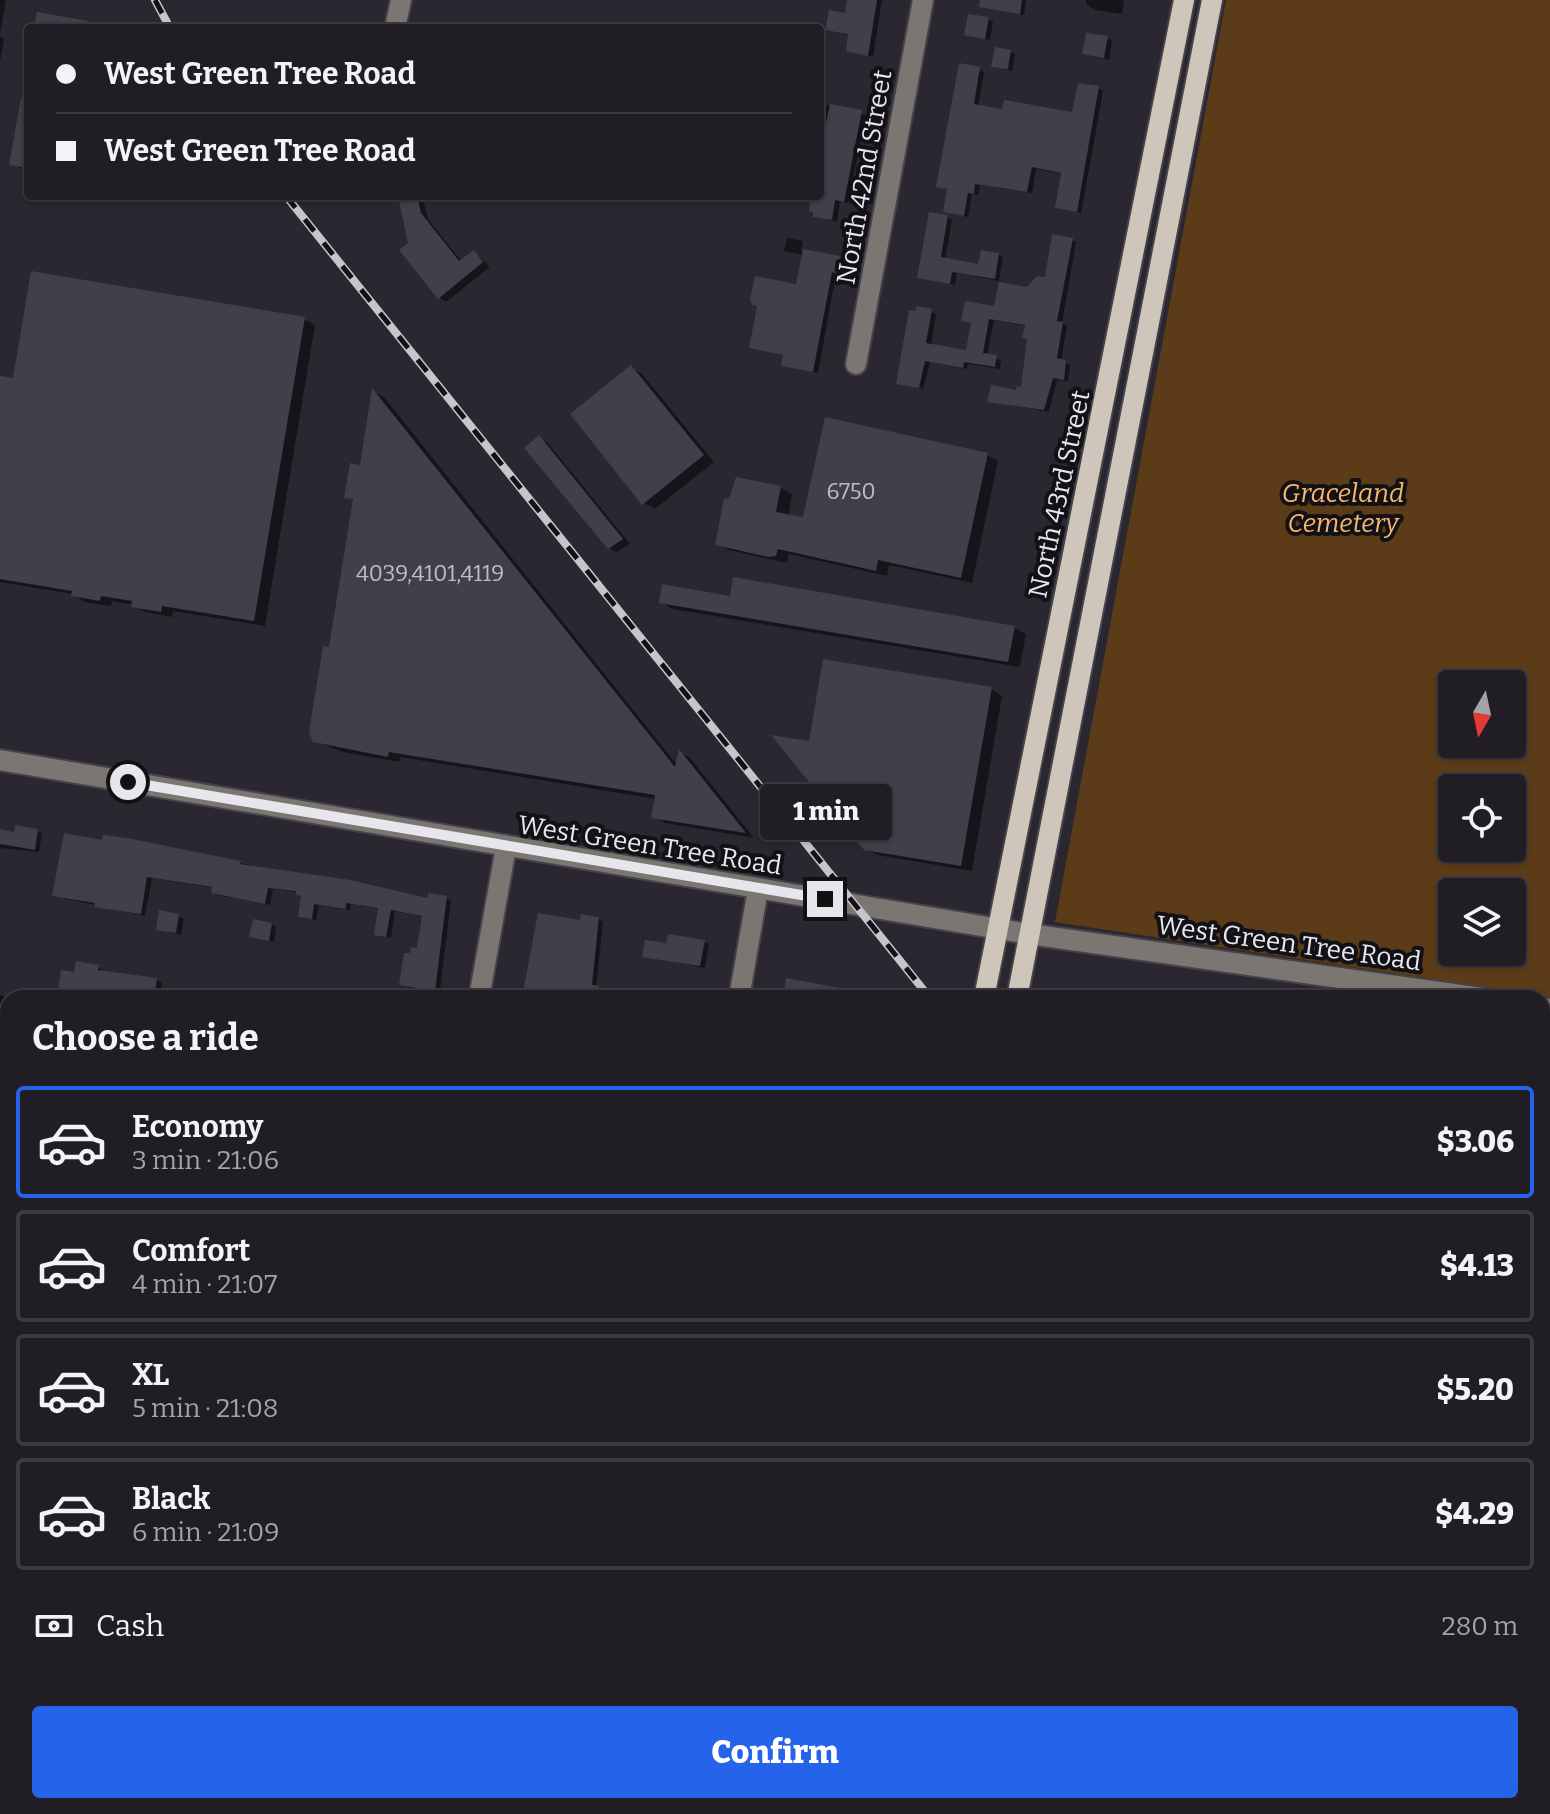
<!DOCTYPE html>
<meta charset="utf-8">
<style>
body{margin:0;font-family:Bitter,serif;background:#28262d;color:#f1f3f6;height:100vh;display:flex;flex-direction:column;font-size:30px;white-space:nowrap}
*{box-sizing:border-box;margin:0}
p{font-size:26px;color:#a2a2a7}
.icon{flex:none;width:44px;height:44px;fill:none;stroke:currentColor;stroke-width:2;stroke-linecap:round;stroke-linejoin:round}
.map{position:relative;flex:1;overflow:hidden}
.side{position:absolute;left:0px;top:990px;width:1550px;height:824px;display:flex;flex-direction:column;background:#201d25;border-radius:24px 24px 0 0;box-shadow:0 2px 6px #0004,0 0 0 2px #3d3b42}
.side>*{flex:none}
.hud{position:absolute;left:24px;top:24px;width:800px;height:176px;border-radius:8px;box-shadow:0 2px 6px #0004,0 0 0 2px #3d3b42;display:grid;align-content:center;height:176px;padding:0 32px;background:#201d25}
.needle{width:52px;rotate:189deg}
.buttons{position:absolute;left:1438px;top:670px;display:grid;gap:16px}
.buttons a{display:grid;place-items:center;width:88px;height:88px;border-radius:8px;background:#201d25;box-shadow:0 2px 6px #0004,0 0 0 2px #3d3b42;font-size:40px}
.end{position:absolute;width:36px;height:36px;margin:-18px;border:10px solid #e8e6ed;background:#111;box-shadow:0 0 0 4px #111}
.from{border-radius:50%}
.bubble{position:absolute;height:56px;border-radius:8px;background:#201d25;box-shadow:0 2px 6px #0004,0 0 0 2px #3d3b42;font-size:26px;font-weight:800;line-height:56px;text-align:center}
.hud b{display:flex;align-items:center;gap:28px;height:76px;font-size:30px}
.hud b+b{border-top:2px solid #3d3b42}
.hud i{width:20px;height:20px;background:#f1f3f6}
ul{padding:0;list-style:none}
li{display:flex;align-items:center;gap:24px;height:112px;margin:0 16px 12px;padding:0 16px;border:4px solid #3d3b42;border-radius:8px}
li div{flex:1}
li b{display:block;font-size:30px}
li em{font-style:normal;font-weight:800}
li.current{border-color:#2563eb}
li>.icon{width:72px;height:72px;stroke-width:1.5}
h2{padding:0 32px;font-size:36px;line-height:96px}
.pay{display:flex;align-items:center;gap:20px;height:88px;padding:0 32px;font-size:30px}
.pay p{margin-inline-start:auto}
.button{display:flex;gap:16px;margin-top:auto;padding:16px 32px}
.button a{flex:1;height:92px;border-radius:8px;background:#2563eb;color:#fff;font-size:32px;font-weight:800;line-height:92px;text-align:center}
.map>svg:first-child{display:block}
</style>
<div class="map">
<svg width="1550" height="1814" viewBox="0 0 1550 1814">
<rect width="100%" height="100%" fill="#2a2731"/>
<path fill="#5c3c18" fill-rule="evenodd" d="M 1226,0 L 1550,0 L 1550,997 L 1055,922 ZM 1452,684 L 1512,684 L 1512,744 L 1452,744 ZM 1452,788 L 1512,788 L 1512,848 L 1452,848 ZM 1452,892 L 1512,892 L 1512,952 L 1452,952 Z"/>
<g fill="#0007">
<polygon points="0,0 6,0 0,35"/>
<polygon points="849,0 882,0 873,57 848,50 850,35 827,29 846,15"/>
<polygon points="1005,0 1026,0 1024,15 1004,10"/>
<polygon points="1086,0 1124,0 1122,14 1095,10 1086,4"/>
<polygon points="38,14 96,24 102,28 36,28"/>
<polygon points="988,19 993,22 990,40 967,34"/>
<polygon points="0,37 4,39 0,62"/>
<polygon points="1107,38 1112,41 1109,60 1085,53"/>
<polygon points="1010,52 1015,54 1012,71 994,66"/>
<polygon points="960,65 984,72 978,107 1074,115 1098,88 1103,91 1081,213 1057,207 1062,174 1036,169 1032,193 980,185 978,195 972,194 968,217 950,213 949,190 938,186"/>
<polygon points="28,71 28,171 11,164"/>
<polygon points="820,104 866,115 848,203 840,202 837,222 815,216 814,196 820,196 822,151"/>
<polygon points="409,196 423,199 428,219 462,262 474,252 490,267 446,302 439,297 410,244"/>
<polygon points="947,217 952,220 945,260 980,266 999,255 1003,257 999,281 957,273 955,285 919,277"/>
<polygon points="787,238 803,241 801,251 844,261 842,275 836,274 818,373 788,367 783,365 785,356 752,347 798,286 804,255 784,251"/>
<polygon points="1072,240 1076,242 1062,323 1067,326 1061,361 1070,365 1068,381 1057,380 1049,412 990,401 1022,389 1029,340 1027,326 994,320 987,356 1001,360 1000,369 968,364 967,369 930,362 923,389 899,383 931,311 936,314 931,346 968,352 973,324 963,320 996,309 1047,279"/>
<polygon points="304,319 315,325 265,626 173,611 172,617 145,612 134,605 112,601 111,606 84,602 73,594 0,582 0,378 15,380"/>
<polygon points="631,367 642,374 714,462 655,509 644,503"/>
<polygon points="374,392 384,397 677,765 680,752 690,758 754,838 665,823 654,817 656,799 400,757 399,762 343,752 317,742 355,501 347,496 362,467"/>
<polygon points="539,437 547,442 630,544 617,552 609,548"/>
<polygon points="987,455 998,461 972,583 889,565 887,576 789,554 787,562 781,562 729,550 717,544 736,480 781,488 792,494 788,517 805,520"/>
<polygon points="731,598 1015,628 1026,634 1020,667 672,609 661,602"/>
<polygon points="991,689 1002,696 972,871 877,855 865,848 810,744"/>
<polygon points="16,827 42,833 39,852 0,848 0,831 15,834"/>
<polygon points="65,835 240,863 429,900 446,898 451,901 439,998 408,998 410,987 401,984 418,950 424,917 395,911 391,938 376,934 380,909 351,904 350,910 319,905 316,920 300,916 303,897 298,892 273,889 270,905 218,895 213,892 214,888 152,878 145,916 59,897 55,895"/>
<polygon points="161,913 184,918 181,935 158,929"/>
<polygon points="599,919 603,922 596,987 603,990 602,998 525,998 582,922"/>
<polygon points="271,924 276,927 274,942 251,936"/>
<polygon points="704,942 709,944 705,968 645,956 668,945"/>
<polygon points="78,963 99,967 103,972 157,980 162,983 161,989 194,998 74,998"/>
<polygon points="788,981 863,994 870,998 785,998"/>
<polygon points="0,995 14,998 8,998 8,1015 0,1013"/>
<polygon points="1542,1070 1550,1073 1550,1131 1542,1130"/>
<polygon points="1542,1159 1550,1160 1550,1177 1542,1176"/>
<polygon points="8,1232 8,1409 0,1408 0,1278"/>
<polygon points="1550,1255 1550,1398 1542,1434 1542,1303"/>
<polygon points="0,1488 8,1489 8,1515 0,1514"/>
<polygon points="0,1544 8,1546 8,1563 0,1562"/>
<polygon points="0,1655 8,1658 5,1681 0,1680"/>
<polygon points="255,1806 290,1806 289,1814"/>
<polygon points="376,1806 474,1806 500,1811 501,1806 525,1806 523,1814 375,1814"/>
<polygon points="945,1806 1008,1806 1013,1809 1012,1814 944,1814"/>
<polygon points="1140,1806 1191,1806 1189,1814 1144,1814 1139,1811"/>
<polygon points="1291,1806 1324,1806 1322,1814 1290,1814"/>
<polygon points="1473,1806 1499,1806 1496,1814 1481,1814 1472,1810"/>
<polygon points="1382,1810 1398,1813 1400,1814 1382,1814"/>
</g>
<g fill="#433f4a">
<polygon points="847,0 877,0 868,56 846,51 848,34 825,30 829,10 845,13"/>
<polygon points="980,0 1022,0 1020,14 979,7"/>
<polygon points="37,12 88,21 88,28 34,28"/>
<polygon points="968,14 989,17 985,39 964,35"/>
<polygon points="1086,33 1108,36 1104,58 1082,54"/>
<polygon points="995,47 1011,50 1008,69 991,67"/>
<polygon points="959,63 980,67 974,104 1002,109 1004,100 1072,112 1078,83 1099,86 1077,212 1055,208 1061,173 1032,167 1027,192 975,184 974,194 968,193 964,216 943,212 947,189 936,187"/>
<polygon points="21,98 28,99 28,168 9,165"/>
<polygon points="830,104 862,110 844,202 835,200 832,220 813,217 813,212 809,212 811,196 820,196 820,152"/>
<polygon points="398,196 417,196 421,213 459,261 474,250 483,262 438,299 399,250 408,243"/>
<polygon points="929,212 948,215 941,257 978,264 981,250 999,253 995,279 952,272 950,284 917,278"/>
<polygon points="1052,234 1073,238 1057,321 1063,322 1057,358 1066,360 1064,380 1053,378 1044,410 987,402 991,385 1016,390 1017,386 1021,387 1027,339 1022,338 1025,325 989,319 983,353 997,355 995,367 964,362 963,368 925,361 919,388 896,384 909,310 916,311 916,306 932,309 926,343 966,350 971,323 961,321 965,301 994,306 999,282 1027,287 1037,276 1045,277"/>
<polygon points="803,249 840,256 837,274 832,272 813,372 781,366 783,355 749,348 757,306 752,305 750,299 755,276 796,284"/>
<polygon points="31,271 305,317 254,621 162,606 161,612 131,607 132,601 101,596 100,601 71,596 72,591 0,579 0,376 13,378"/>
<polygon points="631,365 704,455 642,505 570,414"/>
<polygon points="372,388 675,767 679,749 746,833 651,818 655,795 389,752 388,757 313,742 309,732 323,646 329,647 353,499 344,498 350,463 360,465"/>
<polygon points="825,417 988,453 961,578 878,560 876,571 778,549 776,556 768,557 715,545 724,498 729,499 736,477 781,486 776,512 803,517"/>
<polygon points="539,435 623,539 608,549 524,448"/>
<polygon points="733,577 1015,626 1008,662 659,603 662,584 730,596"/>
<polygon points="823,659 992,687 961,866 864,850 771,735 809,741"/>
<polygon points="15,825 38,829 35,850 0,844 0,829 14,832"/>
<polygon points="64,833 102,840 103,835 127,838 241,861 240,864 350,880 427,898 428,893 447,896 435,991 399,985 404,953 410,953 411,947 417,948 422,916 391,910 386,937 374,935 378,908 346,903 346,909 314,904 312,919 298,917 301,896 296,895 296,891 268,888 265,904 211,893 212,887 147,877 141,914 94,907 95,903 52,896"/>
<polygon points="159,910 179,914 176,933 156,930"/>
<polygon points="538,913 580,920 581,914 599,917 592,985 599,986 597,998 522,998"/>
<polygon points="253,919 272,923 269,941 249,937"/>
<polygon points="668,934 705,940 700,966 642,957 645,940 666,943"/>
<polygon points="76,961 99,965 98,970 157,978 154,998 57,998 61,970 74,972"/>
<polygon points="786,978 856,991 855,998 783,998"/>
</g>
<g fill="none" stroke-linecap="round" stroke-linejoin="round">
<g stroke="#45424b" stroke-width="24">
<g id="minor">
<polyline points="395,28 401,0"/>
<polyline points="856,364 923,0"/>
<polyline points="0,760 1029,934 1482,998"/>
<polyline points="479,998 506,847"/>
<polyline points="739,998 758,889"/>
<polyline points="1542,1008 1550,1009"/>
<polyline points="0,1069 8,1071"/>
<polyline points="0,1437 8,1439"/>
<polyline points="1542,1642 1550,1598"/>
<polyline points="0,1800 8,1802"/>
<polyline points="34,1806 81,1814"/>
<polyline points="331,1814 332,1806"/>
<polyline points="591,1814 592,1806"/>
<polyline points="1229,1814 1230,1806"/>
</g>
</g>
<g stroke="#45424b" stroke-width="24">
<g id="major">
<polyline points="984,998 1184,0"/>
<polyline points="1017,998 1212,0"/>
<polyline points="834,1814 835,1806"/>
<polyline points="868,1814 870,1806"/>
</g>
</g>
<use href="#minor" stroke="#7b7672" stroke-width="20"/>
<use href="#major" stroke="#cec5bb" stroke-width="20"/>
<g stroke="#c7c5cc" stroke-width="8">
<g id="rail">
<polyline points="155,0 170,28"/>
<polyline points="286,196 930,998"/>
<polyline points="1542,1765 1550,1775"/>
</g>
</g>
<use href="#rail" stroke="#121115" stroke-width="5" stroke-dasharray="15" stroke-linecap="butt"/>
</g>
<g fill="none" stroke-linecap="round" stroke-linejoin="round">
<polyline stroke="#e8e6ed" stroke-width="10" points="128,782 825,899"/>
</g>
<g text-anchor="middle" stroke-width="8" stroke-linejoin="round" paint-order="stroke">
<g font-size="22" fill="#bfbcc4">
<text x="851" y="499">6750</text>
<text x="430" y="581">4039,4101,4119</text>
</g>
<g font-size="26" fill="#e8e6ed" stroke="#121115">
<text transform="translate(864 177) rotate(-80)" y="9">North 42nd Street</text>
<text transform="translate(1059 494) rotate(-78)" y="9">North 43rd Street</text>
<text transform="translate(650 845) rotate(9)" y="9">West Green Tree Road</text>
<text transform="translate(1289 943) rotate(8)" y="9">West Green Tree Road</text>
</g>
<g font-size="26" font-style="italic" fill="#fab56c" stroke="#121115">
<text x="1343" y="502">Graceland<tspan x="1343" dy="30">Cemetery</tspan></text>
</g>
</g>
</svg>
<div class="buttons">
<a><svg class="needle" viewBox="-14 -14 28 28"><path d="M0-13l5 13h-10z" fill="#e53935"/><path d="M0 13l5-13h-10z" fill="#a2a2a7"/></svg></a>
<a><svg class="icon" aria-label="locate" viewBox="0 0 24 24"><circle cx="12" cy="12" r="6"/><path d="M12 2v4M12 18v4M2 12h4M18 12h4"/></svg></a>
<a><svg class="icon" aria-label="layers" viewBox="0 0 24 24"><path d="M12 4l9 5-9 5-9-5zM3 14l9 5 9-5"/></svg></a>
</div>
<i class="end from" style="left:128px;top:782px"></i>
<i class="end" style="left:825px;top:899px"></i>
<div class="bubble" style="left:760px;top:784px;width:132px">1 min</div>
<div class="hud">
<b><i class="from"></i>West Green Tree Road</b>
<b><i></i>West Green Tree Road</b>
</div>
<section class="side">
<h2>Choose a ride</h2>
<ul>
<li class="current"><svg class="icon" aria-label="car" viewBox="0 0 24 24"><path d="M5 17H2v-5l4-1 3-4h7l3 4 3 1v5h-3M9 17h6M6 11h13"/><circle cx="7" cy="17" r="2"/><circle cx="17" cy="17" r="2"/></svg><div><b>Economy</b><p>3 min · 21:06</p></div><em>$3.06</em></li>
<li><svg class="icon" aria-label="car" viewBox="0 0 24 24"><path d="M5 17H2v-5l4-1 3-4h7l3 4 3 1v5h-3M9 17h6M6 11h13"/><circle cx="7" cy="17" r="2"/><circle cx="17" cy="17" r="2"/></svg><div><b>Comfort</b><p>4 min · 21:07</p></div><em>$4.13</em></li>
<li><svg class="icon" aria-label="car" viewBox="0 0 24 24"><path d="M5 17H2v-5l4-1 3-4h7l3 4 3 1v5h-3M9 17h6M6 11h13"/><circle cx="7" cy="17" r="2"/><circle cx="17" cy="17" r="2"/></svg><div><b>XL</b><p>5 min · 21:08</p></div><em>$5.20</em></li>
<li><svg class="icon" aria-label="car" viewBox="0 0 24 24"><path d="M5 17H2v-5l4-1 3-4h7l3 4 3 1v5h-3M9 17h6M6 11h13"/><circle cx="7" cy="17" r="2"/><circle cx="17" cy="17" r="2"/></svg><div><b>Black</b><p>6 min · 21:09</p></div><em>$4.29</em></li>
</ul>
<div class="pay"><svg class="icon" aria-label="cash" viewBox="0 0 24 24"><path d="M3 7h18v10H3z"/><circle cx="12" cy="12" r="2"/></svg>Cash<p>280 m</p></div>
<div class="button"><a>Confirm</a></div>
</section>
</div>
